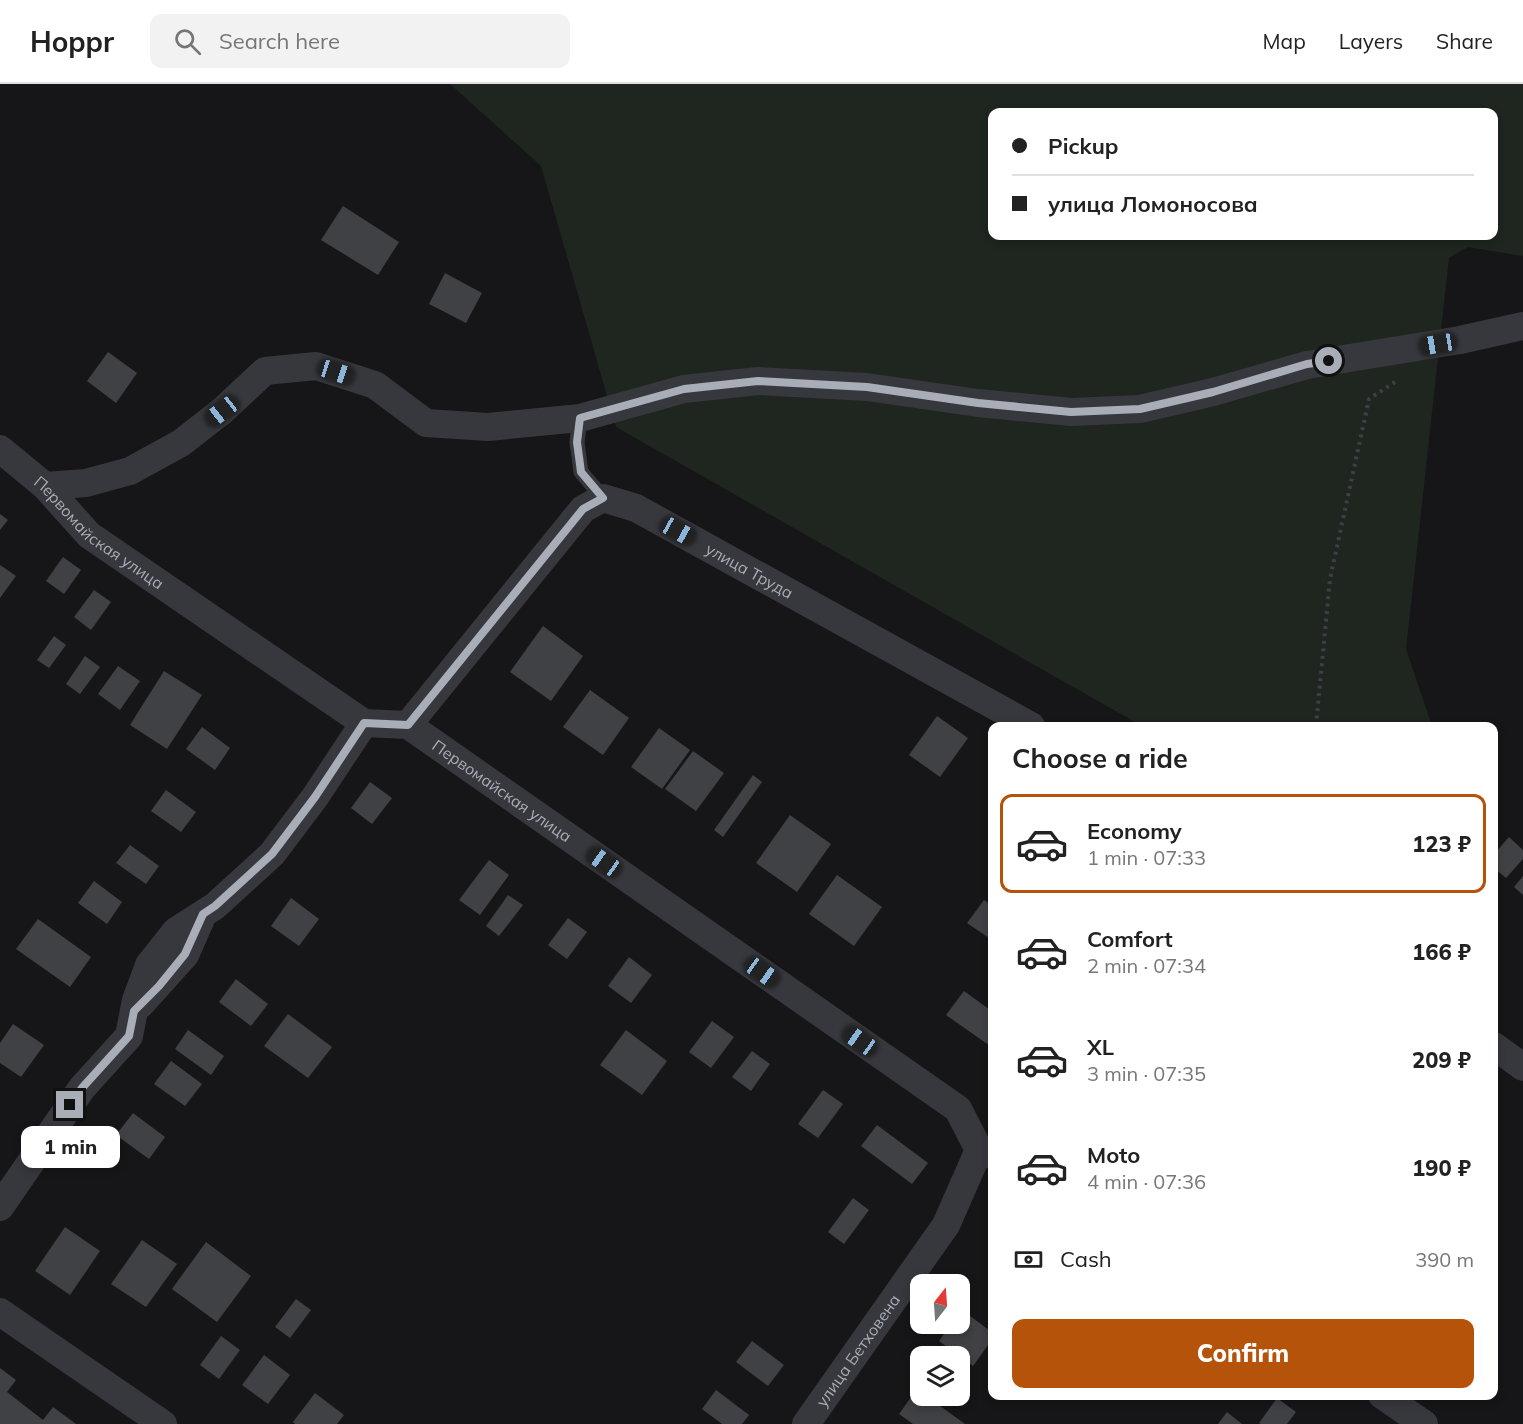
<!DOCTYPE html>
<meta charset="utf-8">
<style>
body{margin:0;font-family:Mulish,sans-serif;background:#f2f2f2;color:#222;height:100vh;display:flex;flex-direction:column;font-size:22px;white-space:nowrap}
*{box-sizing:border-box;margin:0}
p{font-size:20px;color:#767676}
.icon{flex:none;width:33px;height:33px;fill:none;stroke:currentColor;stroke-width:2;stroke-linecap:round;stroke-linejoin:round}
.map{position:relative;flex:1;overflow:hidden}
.details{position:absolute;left:988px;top:638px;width:510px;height:678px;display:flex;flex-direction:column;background:#fff;border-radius:12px;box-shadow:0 3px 9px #0003}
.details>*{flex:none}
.guide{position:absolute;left:988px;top:24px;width:510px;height:132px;border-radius:12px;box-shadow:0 3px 9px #0003;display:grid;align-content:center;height:132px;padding:0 24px;background:#fff}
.needle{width:39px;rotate:17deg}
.buttons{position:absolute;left:910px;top:1190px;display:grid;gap:12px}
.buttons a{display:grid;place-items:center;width:60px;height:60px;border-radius:12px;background:#fff;box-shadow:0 3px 9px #0003;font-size:30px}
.end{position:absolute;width:27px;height:27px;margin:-14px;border:8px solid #a8adb8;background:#111;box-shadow:0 0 0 3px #111}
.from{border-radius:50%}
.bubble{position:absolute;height:42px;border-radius:12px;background:#fff;box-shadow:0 3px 9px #0003;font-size:20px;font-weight:800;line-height:42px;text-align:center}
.car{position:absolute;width:18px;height:36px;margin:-18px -9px;border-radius:8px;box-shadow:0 0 4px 2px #0007;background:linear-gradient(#222 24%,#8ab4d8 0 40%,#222 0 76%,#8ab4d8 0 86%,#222 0)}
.guide b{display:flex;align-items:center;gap:21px;height:57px;font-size:22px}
.guide b+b{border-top:2px solid #e0e0e0}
.guide i{width:15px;height:15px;background:#222}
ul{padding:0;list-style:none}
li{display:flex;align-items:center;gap:18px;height:99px;margin:0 12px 9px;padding:0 12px;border:3px solid transparent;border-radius:12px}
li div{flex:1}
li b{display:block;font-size:22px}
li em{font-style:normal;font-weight:800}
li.active{border-color:#b45309}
li>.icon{width:54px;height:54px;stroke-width:1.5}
h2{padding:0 24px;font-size:27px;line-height:72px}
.pay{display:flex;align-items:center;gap:15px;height:66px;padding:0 24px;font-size:22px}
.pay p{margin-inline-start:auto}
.cta{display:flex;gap:12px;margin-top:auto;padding:12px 24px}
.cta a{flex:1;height:69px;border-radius:12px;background:#b45309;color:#fff;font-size:24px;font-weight:800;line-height:69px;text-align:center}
header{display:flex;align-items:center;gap:36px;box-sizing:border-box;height:84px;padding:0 30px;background:#fff;border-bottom:2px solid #e0e0e0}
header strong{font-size:28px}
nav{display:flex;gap:33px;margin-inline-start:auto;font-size:21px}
.search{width:420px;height:54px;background:#f2f2f2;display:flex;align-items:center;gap:15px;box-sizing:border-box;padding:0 21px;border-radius:12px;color:#767676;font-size:22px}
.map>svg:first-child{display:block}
</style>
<header>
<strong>Hoppr</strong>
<div class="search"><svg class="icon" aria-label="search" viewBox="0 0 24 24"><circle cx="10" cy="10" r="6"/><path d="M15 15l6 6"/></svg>Search here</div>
<nav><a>Map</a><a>Layers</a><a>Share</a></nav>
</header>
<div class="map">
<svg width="1523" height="1340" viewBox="0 0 1523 1340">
<rect width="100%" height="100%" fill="#161618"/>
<path fill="#1e261f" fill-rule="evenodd" d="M 450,0 L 1523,0 L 1523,172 L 1468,163 L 1449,174 L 1406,565 L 1432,642 L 1142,642 L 616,343 L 541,82 ZM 993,28 L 1494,28 L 1494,152 L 993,152 Z"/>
<g fill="#404145">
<polygon points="343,122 399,158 378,191 321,156"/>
<polygon points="445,189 482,209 466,239 429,220"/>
<polygon points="108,268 137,289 116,319 87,297"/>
<polygon points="0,430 8,436 0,446"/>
<polygon points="63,473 81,486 64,510 46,497"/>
<polygon points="0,481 16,492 0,514"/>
<polygon points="94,506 111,518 91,546 74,533"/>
<polygon points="543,542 583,572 551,617 510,588"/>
<polygon points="54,552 66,561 49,584 37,576"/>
<polygon points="85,572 100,583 80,610 66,600"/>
<polygon points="118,582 140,597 120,626 98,610"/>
<polygon points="164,587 202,611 167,665 130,641"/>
<polygon points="590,606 629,634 603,671 563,643"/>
<polygon points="937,632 968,654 940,693 909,671"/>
<polygon points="202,643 230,664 215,686 186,665"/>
<polygon points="659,644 690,666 662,705 631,683"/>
<polygon points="693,667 724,689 696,727 665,705"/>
<polygon points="753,691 762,698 723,753 714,746"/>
<polygon points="370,698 392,714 372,740 351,724"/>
<polygon points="166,706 196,728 181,748 151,727"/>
<polygon points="790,731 831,760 797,808 756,779"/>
<polygon points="1509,753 1523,766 1523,775 1506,794 1494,784 1494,770"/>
<polygon points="130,761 159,782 146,800 116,779"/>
<polygon points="489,776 509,791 480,831 459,816"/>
<polygon points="837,791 882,823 854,862 809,830"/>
<polygon points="1523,792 1523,811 1514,803"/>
<polygon points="94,797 122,818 107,840 78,819"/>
<polygon points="508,811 523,821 499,852 486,842"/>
<polygon points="291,814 319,835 299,862 271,842"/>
<polygon points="984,816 993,822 993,849 989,854 967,839"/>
<polygon points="568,834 587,848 567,875 548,861"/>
<polygon points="38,835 91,873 70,903 16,865"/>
<polygon points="629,873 652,891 631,919 608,902"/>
<polygon points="236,895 268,920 251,942 219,918"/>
<polygon points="964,907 993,928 993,964 946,931"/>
<polygon points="288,930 332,963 308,994 264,962"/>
<polygon points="712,937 734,953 711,984 689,968"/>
<polygon points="13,940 44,961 21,993 0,979 0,959"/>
<polygon points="188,946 224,972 211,991 175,965"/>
<polygon points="626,946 667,977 642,1011 600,981"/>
<polygon points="752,967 770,980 751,1007 732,993"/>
<polygon points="171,977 202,1000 185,1022 154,1000"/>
<polygon points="823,1006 843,1020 818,1054 798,1040"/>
<polygon points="133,1029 165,1053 149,1075 116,1051"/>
<polygon points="877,1041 928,1079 912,1100 861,1062"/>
<polygon points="853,1114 869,1126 844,1160 828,1148"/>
<polygon points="65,1143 100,1167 70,1211 35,1187"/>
<polygon points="142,1156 177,1180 146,1223 111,1200"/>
<polygon points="206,1158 251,1192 217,1238 172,1205"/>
<polygon points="296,1215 311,1226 290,1254 275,1243"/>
<polygon points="962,1226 993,1249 993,1254 973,1282 939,1257 952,1239 960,1239"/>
<polygon points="221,1252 240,1266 219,1295 200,1281"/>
<polygon points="752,1257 784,1281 768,1302 736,1278"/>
<polygon points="264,1271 290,1291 268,1320 242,1301"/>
<polygon points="0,1284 16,1296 7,1308 43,1336 53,1323 76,1340 0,1340"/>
<polygon points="917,1305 921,1308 921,1311 925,1311 965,1340 913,1340 899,1330"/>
<polygon points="716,1306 749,1331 742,1340 722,1340 702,1325"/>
<polygon points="315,1309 344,1331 337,1340 295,1340 293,1338"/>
<polygon points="1277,1314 1296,1328 1287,1340 1261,1340 1259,1339"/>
<polygon points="1227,1328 1242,1340 1218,1340"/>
</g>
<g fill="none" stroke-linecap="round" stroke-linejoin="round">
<polyline stroke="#3d3f44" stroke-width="4" stroke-dasharray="3 4.5" stroke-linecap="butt" points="1316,642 1330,495 1369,315 1395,298"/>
<polyline stroke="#37383d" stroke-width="15" points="580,334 577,358 581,388 603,414"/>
<g stroke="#37383d" stroke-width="28">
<path id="s1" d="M 0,365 L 45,402 L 89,451 L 364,639 L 408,641 L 958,1025 L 979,1066 L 993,1071"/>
<polyline points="45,402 86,399 130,387 181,359 222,327 265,287 316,282 375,301 426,339 488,343 580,334 684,305 758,297 867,303 978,319 1071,328 1140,325 1213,308 1307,281 1460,256 1523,242"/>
<path id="s2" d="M 408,641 L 583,425 L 603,414 L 636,424 L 1031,642"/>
<polyline points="140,921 185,871 203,830"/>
<polyline points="1494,962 1523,983"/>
<polyline points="0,1123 82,1004 129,952 136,916 149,881 176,847 215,822 272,770 315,713 364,639"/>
<polyline points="0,1228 163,1340"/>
<polyline points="1382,1311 1424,1340"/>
<path id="s3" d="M 806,1340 L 946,1141 L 979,1066"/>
</g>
</g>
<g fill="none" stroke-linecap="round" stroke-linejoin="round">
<polyline stroke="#a8adb8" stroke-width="8" points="70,1021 82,1004 129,952 134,927 159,902 185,870 203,830 215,822 272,770 315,713 364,639 408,641 583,425 603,414 581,388 577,358 580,334 684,305 758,297 867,303 978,319 1071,328 1140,325 1213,308 1307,280 1329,277"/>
</g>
<g text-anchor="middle" stroke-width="5" stroke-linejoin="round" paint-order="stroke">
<g font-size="16" fill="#a8adb8" stroke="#111113">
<text dy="6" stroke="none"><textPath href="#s1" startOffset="130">Первомайская улица</textPath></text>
<text dy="6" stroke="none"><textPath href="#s2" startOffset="465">улица Труда</textPath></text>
<text dy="6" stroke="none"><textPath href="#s1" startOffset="616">Первомайская улица</textPath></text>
<text dy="6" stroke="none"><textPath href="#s3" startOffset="90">улица Бетховена</textPath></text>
</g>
</g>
</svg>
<div class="buttons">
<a><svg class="needle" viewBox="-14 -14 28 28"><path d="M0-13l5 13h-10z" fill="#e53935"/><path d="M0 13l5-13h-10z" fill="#767676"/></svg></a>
<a><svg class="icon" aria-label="layers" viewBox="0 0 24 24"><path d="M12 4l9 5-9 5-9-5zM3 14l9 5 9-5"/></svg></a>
</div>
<i class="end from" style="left:1329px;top:277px"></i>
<i class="end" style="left:70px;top:1021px"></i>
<div class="bubble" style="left:21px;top:1042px;width:99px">1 min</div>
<i class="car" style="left:1438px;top:260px;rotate:261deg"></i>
<i class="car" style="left:336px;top:288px;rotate:108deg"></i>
<i class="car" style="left:222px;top:327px;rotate:232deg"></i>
<i class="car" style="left:678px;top:447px;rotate:119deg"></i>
<i class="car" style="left:604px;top:778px;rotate:305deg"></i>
<i class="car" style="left:762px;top:888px;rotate:125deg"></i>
<i class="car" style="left:860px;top:957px;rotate:305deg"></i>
<div class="guide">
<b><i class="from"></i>Pickup</b>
<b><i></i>улица Ломоносова</b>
</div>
<section class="details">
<h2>Choose a ride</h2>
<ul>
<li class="active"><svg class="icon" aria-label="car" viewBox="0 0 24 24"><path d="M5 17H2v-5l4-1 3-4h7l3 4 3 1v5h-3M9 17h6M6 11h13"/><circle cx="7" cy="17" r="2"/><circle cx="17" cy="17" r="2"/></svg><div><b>Economy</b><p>1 min · 07:33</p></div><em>123 ₽</em></li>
<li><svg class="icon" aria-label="car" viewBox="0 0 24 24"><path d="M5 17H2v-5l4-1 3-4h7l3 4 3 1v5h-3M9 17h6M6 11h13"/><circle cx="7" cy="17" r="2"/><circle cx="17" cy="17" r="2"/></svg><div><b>Comfort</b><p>2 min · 07:34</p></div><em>166 ₽</em></li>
<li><svg class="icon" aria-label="car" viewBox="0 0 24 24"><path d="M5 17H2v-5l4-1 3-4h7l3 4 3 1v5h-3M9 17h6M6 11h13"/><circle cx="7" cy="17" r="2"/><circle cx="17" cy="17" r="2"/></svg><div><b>XL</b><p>3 min · 07:35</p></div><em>209 ₽</em></li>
<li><svg class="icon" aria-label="car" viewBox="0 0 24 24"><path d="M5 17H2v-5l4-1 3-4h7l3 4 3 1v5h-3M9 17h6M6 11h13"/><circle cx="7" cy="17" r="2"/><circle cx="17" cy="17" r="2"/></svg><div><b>Moto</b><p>4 min · 07:36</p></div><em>190 ₽</em></li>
</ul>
<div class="pay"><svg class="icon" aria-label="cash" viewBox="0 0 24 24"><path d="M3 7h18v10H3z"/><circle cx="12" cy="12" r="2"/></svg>Cash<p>390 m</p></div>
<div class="cta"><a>Confirm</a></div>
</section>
</div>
